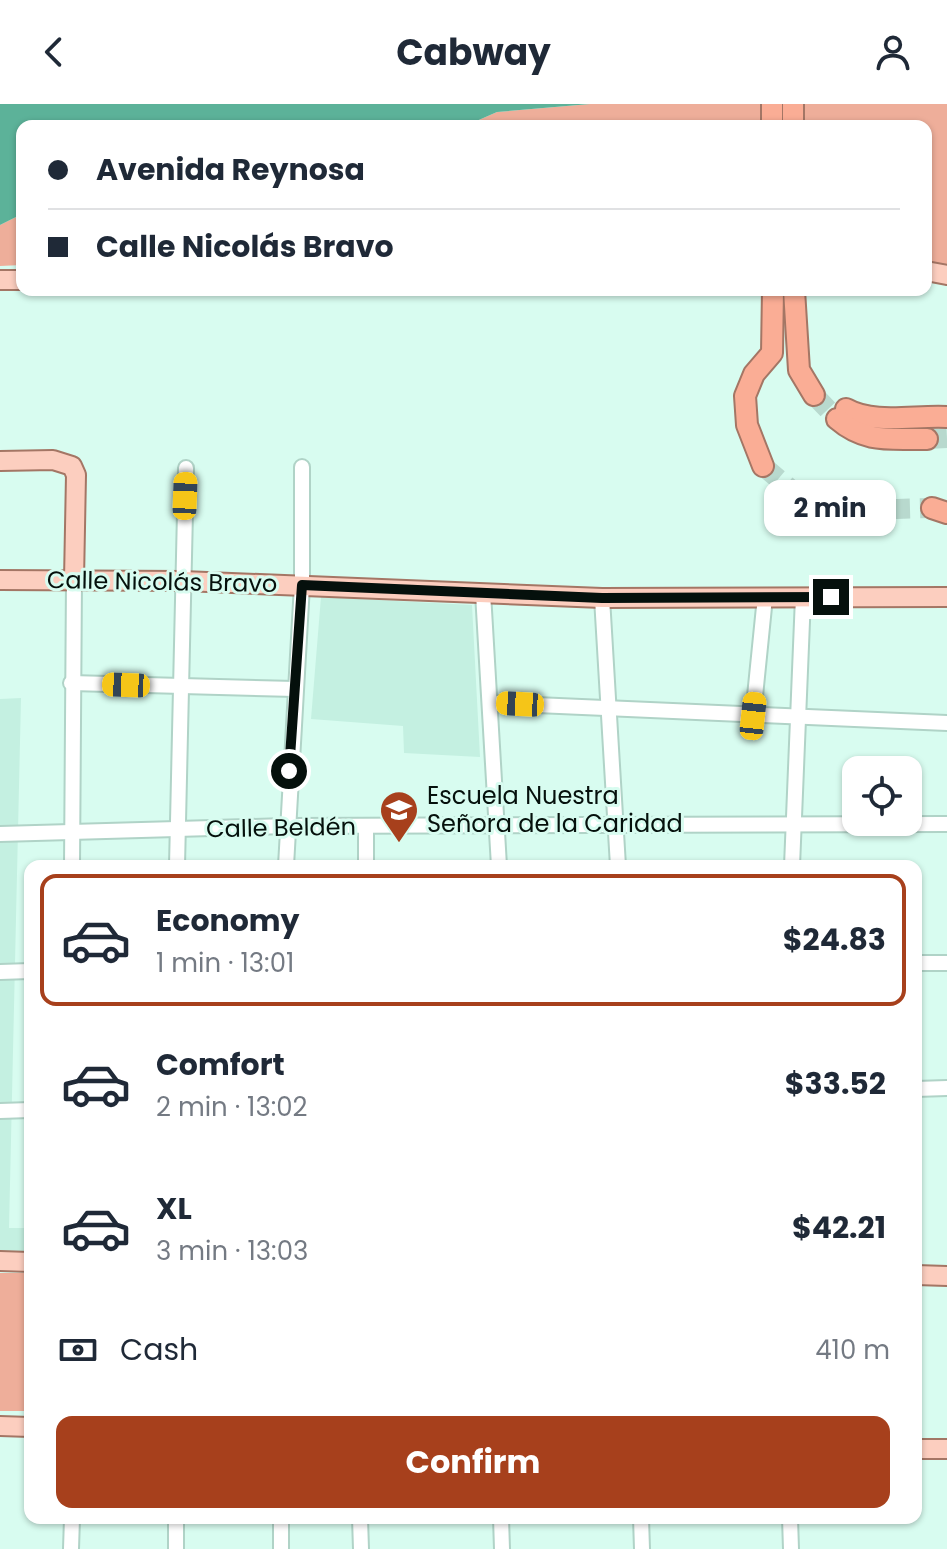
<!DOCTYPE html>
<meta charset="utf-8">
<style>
body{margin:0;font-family:Poppins,sans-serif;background:#f2f2f3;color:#1f2937;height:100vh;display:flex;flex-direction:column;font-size:30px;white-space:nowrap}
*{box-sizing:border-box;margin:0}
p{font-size:26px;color:#747a83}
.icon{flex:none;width:44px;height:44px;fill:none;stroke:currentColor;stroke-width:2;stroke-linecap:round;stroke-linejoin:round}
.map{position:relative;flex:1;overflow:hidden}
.side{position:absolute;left:24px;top:756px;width:898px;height:664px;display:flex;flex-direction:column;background:#fff;border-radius:16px;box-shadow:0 2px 6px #0004}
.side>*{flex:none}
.hud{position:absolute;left:16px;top:16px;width:916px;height:176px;border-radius:16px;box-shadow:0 2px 6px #0004;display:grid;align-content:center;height:176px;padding:0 32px;background:#fff}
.buttons{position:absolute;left:842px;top:652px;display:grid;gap:16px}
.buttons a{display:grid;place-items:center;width:80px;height:80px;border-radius:16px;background:#fff;box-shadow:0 2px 6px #0004;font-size:40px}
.end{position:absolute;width:36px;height:36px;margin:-18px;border:10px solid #05100c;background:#fff;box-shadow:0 0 0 4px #fff}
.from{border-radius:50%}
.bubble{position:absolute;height:56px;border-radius:16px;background:#fff;box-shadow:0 2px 6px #0004;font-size:26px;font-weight:700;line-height:56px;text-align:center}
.car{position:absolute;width:24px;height:48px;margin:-24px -12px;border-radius:10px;box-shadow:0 0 6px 2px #0007;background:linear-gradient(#f5c518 24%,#345 0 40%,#f5c518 0 76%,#345 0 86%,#f5c518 0)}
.hud b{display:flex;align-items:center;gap:28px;height:76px;font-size:30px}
.hud b+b{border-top:2px solid #e0e1e3}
.hud i{width:20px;height:20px;background:#1f2937}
ul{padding:14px 0 0;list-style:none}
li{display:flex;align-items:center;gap:24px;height:132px;margin:0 16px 12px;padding:0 16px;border:4px solid transparent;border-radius:16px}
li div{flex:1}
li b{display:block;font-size:30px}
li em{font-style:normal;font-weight:700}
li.current{border-color:#a7401c}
li>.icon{width:72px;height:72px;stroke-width:1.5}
.pay{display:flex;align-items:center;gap:20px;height:88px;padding:0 32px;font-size:30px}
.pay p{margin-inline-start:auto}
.action{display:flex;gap:16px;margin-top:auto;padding:16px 32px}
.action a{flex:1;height:92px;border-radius:16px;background:#a7401c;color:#fff;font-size:32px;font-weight:700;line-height:92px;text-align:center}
header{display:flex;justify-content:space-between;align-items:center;height:104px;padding:0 32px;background:#fff;font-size:36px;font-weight:700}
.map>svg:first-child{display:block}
</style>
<header><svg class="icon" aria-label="back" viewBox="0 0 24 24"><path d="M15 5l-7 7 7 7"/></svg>Cabway<svg class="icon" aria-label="person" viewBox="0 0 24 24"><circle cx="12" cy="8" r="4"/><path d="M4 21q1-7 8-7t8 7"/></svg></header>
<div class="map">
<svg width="947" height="1445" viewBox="0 0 947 1445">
<rect width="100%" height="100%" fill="#d8fcf0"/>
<g fill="#c4f0e1">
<polygon points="321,493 472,501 480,653 404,649 403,622 311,615"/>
<polygon points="21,594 9,1124 30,1124 30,1148 0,1147 0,595"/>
</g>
<g fill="#eeae9a">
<polygon points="590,0 947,0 947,162 926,158 926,22 465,22 497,8"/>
<polygon points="22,110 22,161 0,162 0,121"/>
<rect x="0" y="1169" width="30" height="138"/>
</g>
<polygon fill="#5cb299" points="0,0 590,0 497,8 465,22 22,22 22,110 0,121"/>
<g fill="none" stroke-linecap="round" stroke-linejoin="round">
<g stroke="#b8d9ce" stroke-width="20" stroke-dasharray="20 10" stroke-linecap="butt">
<polyline points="814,291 837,315"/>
<polyline points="927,335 947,334"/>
<polyline points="763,362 800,393"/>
<polyline points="860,406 932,404"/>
</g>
<g stroke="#b0d3c7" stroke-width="18">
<g id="minor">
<polyline points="483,489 499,762"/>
<polyline points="602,494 618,762"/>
<polyline points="71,579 295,585"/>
<polyline points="490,599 947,619"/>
<polyline points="753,612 765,493"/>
<polyline points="366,723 366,762"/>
<polyline points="0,730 286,722 947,720"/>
<polyline points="72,762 74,476"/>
<polyline points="177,762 186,364"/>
<polyline points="286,762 302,481 302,363"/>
<polyline points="792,762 803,493"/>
<polyline points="916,859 947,859"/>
<polyline points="0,868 30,867"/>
<polyline points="916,985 947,984"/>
<polyline points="0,1007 30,1006"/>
<polyline points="360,1414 361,1445"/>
<polyline points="501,1414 502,1445"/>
<polyline points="641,1414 642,1445"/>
<polyline points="790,1414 791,1445"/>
<polyline points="71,1445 72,1414"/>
<polyline points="176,1445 176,1414"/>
<polyline points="281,1445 281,1414"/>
</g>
</g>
<g stroke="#a47665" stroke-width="22">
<g id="major">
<polyline points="926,167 947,171"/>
<polyline points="0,176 22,176"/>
<polyline points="0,357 53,356 72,362 76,371 74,476"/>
<polyline points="0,476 183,477 602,494 947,493"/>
<polyline points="0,1157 30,1158"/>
<polyline points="916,1171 947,1172"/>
<polyline points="0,1322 30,1323"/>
<polyline points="916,1345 947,1345"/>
</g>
</g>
<g stroke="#a47665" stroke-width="24">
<g id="highway">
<polyline points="772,0 772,22"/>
<polyline points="793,0 793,22"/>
<polyline points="794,186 799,266 814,291"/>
<path d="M 846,305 C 874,321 915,311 947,313"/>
<path d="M 837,315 C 866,340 891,334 927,335"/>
<polyline points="763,362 747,321 745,292 754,270 772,249 773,186"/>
<polyline points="800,393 830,404 860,406"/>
<polyline points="932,404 947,409"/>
</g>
</g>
<use href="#minor" stroke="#fff" stroke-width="14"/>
<use href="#major" stroke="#fccebf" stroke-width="18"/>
<use href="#highway" stroke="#faad95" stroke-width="20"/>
</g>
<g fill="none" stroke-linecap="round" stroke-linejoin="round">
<polyline stroke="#05100c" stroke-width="10" points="289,667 302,481 602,494 831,493"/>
</g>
<defs>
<g id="school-pin" transform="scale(2)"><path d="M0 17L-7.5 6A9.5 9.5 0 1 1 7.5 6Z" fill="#a7401c" stroke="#d8fcf0"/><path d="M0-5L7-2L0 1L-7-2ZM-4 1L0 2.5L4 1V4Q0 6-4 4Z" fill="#fff"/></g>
</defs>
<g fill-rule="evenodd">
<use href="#school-pin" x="399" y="706"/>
</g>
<g text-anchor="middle" stroke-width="6" stroke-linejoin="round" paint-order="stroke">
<g font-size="24" fill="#05100c" stroke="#d8fcf0">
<text transform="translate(162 478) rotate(1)" y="8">Calle Nicolás Bravo</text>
<text transform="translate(281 724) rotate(-1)" y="8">Calle Beldén</text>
</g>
<g font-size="24" fill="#05100c" stroke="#d8fcf0" text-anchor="start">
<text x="427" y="700">Escuela Nuestra<tspan x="427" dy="28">Señora de la Caridad</tspan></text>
</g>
</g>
</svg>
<div class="buttons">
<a><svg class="icon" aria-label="locate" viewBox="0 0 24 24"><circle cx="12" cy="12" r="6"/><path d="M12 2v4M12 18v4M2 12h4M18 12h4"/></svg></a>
</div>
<i class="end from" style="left:289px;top:667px"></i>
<i class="end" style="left:831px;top:493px"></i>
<div class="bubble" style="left:764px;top:376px;width:132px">2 min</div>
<i class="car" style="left:185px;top:392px;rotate:2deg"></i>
<i class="car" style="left:126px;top:581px;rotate:272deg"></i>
<i class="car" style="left:520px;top:600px;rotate:273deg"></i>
<i class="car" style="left:753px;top:612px;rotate:6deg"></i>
<div class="hud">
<b><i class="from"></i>Avenida Reynosa</b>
<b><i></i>Calle Nicolás Bravo</b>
</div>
<section class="side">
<ul>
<li class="current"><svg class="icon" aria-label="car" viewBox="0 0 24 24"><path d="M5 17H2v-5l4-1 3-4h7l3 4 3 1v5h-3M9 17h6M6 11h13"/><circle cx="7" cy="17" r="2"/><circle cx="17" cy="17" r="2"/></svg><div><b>Economy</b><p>1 min · 13:01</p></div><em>$24.83</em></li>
<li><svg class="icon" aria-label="car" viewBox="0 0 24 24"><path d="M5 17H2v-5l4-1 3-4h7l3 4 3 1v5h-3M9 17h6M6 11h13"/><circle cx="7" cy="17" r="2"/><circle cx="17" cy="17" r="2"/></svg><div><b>Comfort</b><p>2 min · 13:02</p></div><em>$33.52</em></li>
<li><svg class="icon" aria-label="car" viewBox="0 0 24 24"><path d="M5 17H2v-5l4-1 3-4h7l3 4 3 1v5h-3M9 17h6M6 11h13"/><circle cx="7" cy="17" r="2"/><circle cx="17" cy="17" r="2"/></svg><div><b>XL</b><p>3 min · 13:03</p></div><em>$42.21</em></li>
</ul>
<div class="pay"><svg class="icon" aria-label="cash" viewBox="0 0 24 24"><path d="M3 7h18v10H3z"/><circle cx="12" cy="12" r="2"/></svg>Cash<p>410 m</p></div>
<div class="action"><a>Confirm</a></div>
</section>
</div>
